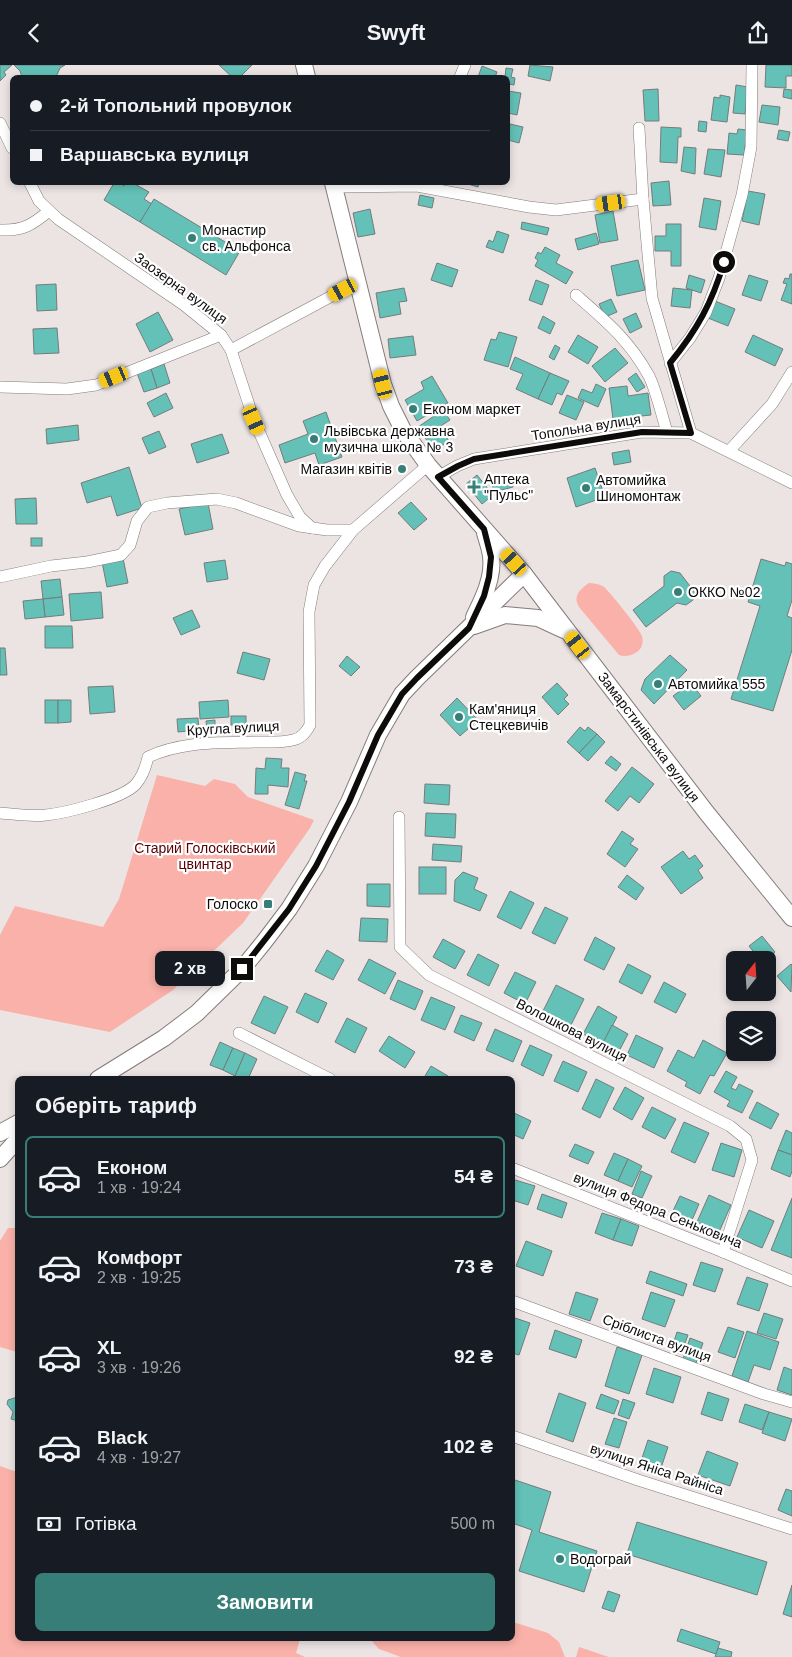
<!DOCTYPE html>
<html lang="uk">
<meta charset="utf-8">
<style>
body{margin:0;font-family:Helvetica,sans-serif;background:#242831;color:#f1f3f6;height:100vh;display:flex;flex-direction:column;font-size:19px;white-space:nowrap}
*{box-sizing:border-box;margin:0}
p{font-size:16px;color:#9ea1a6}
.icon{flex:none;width:28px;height:28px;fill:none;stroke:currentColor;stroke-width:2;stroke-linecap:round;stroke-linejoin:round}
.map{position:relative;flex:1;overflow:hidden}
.side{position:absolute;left:15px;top:1011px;width:500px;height:565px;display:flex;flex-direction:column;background:#171b24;border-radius:8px;box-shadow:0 2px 8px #0003}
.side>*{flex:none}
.hud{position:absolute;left:10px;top:10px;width:500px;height:110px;border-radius:8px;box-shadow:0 2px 8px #0003;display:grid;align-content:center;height:110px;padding:0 20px;background:#171b24}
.needle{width:32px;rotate:17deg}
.buttons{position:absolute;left:726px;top:886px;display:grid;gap:10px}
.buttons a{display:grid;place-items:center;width:50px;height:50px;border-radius:8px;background:#171b24;box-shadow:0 2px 8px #0003;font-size:25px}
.end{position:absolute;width:22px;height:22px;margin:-11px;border:6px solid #0e0b0b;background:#fff;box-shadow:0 0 0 2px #fff}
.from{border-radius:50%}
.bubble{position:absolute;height:35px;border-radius:8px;background:#171b24;box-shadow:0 2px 8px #0003;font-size:16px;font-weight:600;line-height:35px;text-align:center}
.car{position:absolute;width:15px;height:30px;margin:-15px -8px;border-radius:6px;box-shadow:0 0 4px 1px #0007;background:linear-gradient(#f5c518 24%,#345 0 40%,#f5c518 0 76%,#345 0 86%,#f5c518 0)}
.hud b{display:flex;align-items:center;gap:18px;height:48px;font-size:19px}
.hud b+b{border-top:1px solid #363941}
.hud i{width:12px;height:12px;background:#f1f3f6}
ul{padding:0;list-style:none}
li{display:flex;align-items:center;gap:15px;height:82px;margin:0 10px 8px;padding:0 10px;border:2px solid transparent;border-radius:8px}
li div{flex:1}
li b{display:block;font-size:19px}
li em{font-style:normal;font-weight:600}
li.current{border-color:#367e77}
li>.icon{width:45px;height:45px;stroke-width:1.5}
h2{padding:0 20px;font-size:22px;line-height:60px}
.pay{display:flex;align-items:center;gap:12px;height:55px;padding:0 20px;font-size:19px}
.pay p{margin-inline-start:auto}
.button{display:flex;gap:10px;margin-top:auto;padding:10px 20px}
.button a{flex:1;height:58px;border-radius:8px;background:#367e77;color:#fff;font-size:20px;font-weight:600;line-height:58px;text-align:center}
header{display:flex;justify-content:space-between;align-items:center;height:65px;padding:0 20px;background:#171b24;font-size:22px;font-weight:600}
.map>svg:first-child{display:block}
</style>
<header><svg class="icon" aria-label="back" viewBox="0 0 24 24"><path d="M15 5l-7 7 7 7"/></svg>Swyft<svg class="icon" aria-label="share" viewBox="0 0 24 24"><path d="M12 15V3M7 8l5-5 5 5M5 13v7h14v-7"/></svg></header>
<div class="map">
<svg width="792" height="1592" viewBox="0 0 792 1592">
<rect width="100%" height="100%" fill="#ece4e3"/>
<g fill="#fab1a9">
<path d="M 589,518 C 594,518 599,519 604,522 C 609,526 638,562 641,569 C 648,584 632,594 619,590 L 579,542 C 573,531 579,525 589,518 Z"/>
<polygon points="157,710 205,721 214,714 235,719 248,732 314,755 310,763 243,858 173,925 110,967 0,945 0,870 15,841 103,862 119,834"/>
<polygon points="8,1163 17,1163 17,1287 0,1282 0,1176"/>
<polygon points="0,1401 17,1407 18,1574 300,1574 296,1588 305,1592 0,1592"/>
<polygon points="513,1557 548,1568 559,1577 565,1592 401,1592 379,1584 370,1574 512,1574"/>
<polygon points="579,1582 609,1592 576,1592"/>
</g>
<g fill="#63c1b7" stroke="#747c7b">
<polygon points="0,0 12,0 4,7 6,10 0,16"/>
<polygon points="14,0 65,0 60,3 56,12 22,12 20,6"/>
<polygon points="219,0 252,0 240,12 232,12"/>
<polygon points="530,0 553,2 550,16 528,11"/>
<polygon points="766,0 792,0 792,11 786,11 786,23 765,22"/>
<polygon points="482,1 497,7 495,12 478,12"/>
<polygon points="506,3 513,4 511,12 515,13 514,20 508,19 508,12 505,12"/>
<polygon points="736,20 748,22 745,49 733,48"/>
<polygon points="658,24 659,56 645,56 643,25"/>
<polygon points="784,24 792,25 792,34 783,32"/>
<polygon points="508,26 521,28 517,50 508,48"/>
<polygon points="720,30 730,32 727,57 711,55 714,32 720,33"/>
<polygon points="762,40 780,42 778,60 759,57"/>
<polygon points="699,56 707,57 706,67 698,66"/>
<polygon points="510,59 523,62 519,78 508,75"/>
<polygon points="661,62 681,63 681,72 678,72 677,98 660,97"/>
<polygon points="738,64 747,65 744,90 727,89 729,68 737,69"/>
<polygon points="779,65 790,67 788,76 777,74"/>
<polygon points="684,82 696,83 695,109 681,106"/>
<polygon points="708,84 725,85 721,112 704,109"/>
<polygon points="669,116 671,140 653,141 651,118"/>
<polygon points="114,118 119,118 124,121 126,118 133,118 149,127 144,134 152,139 140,157 104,135"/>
<polygon points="468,118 479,118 478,122 468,119"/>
<polygon points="748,126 765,129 759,160 742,156"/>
<polygon points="420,130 434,133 432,143 418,140"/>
<polygon points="704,133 721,136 716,165 699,162"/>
<polygon points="154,134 240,186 226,210 140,157"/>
<polygon points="370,144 375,169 358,172 353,148"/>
<polygon points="613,146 618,175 600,178 595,150"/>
<polygon points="522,157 549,163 547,170 521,164"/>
<polygon points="666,159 681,159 681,201 671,201 671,186 655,186 655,171 666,171"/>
<polygon points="497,166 509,170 503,188 486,182 489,175 493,177"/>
<polygon points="596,168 599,179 578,185 575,174"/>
<polygon points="545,182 560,190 556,198 573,207 566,219 535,201 538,195 535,193 538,187 541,189"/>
<polygon points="638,195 645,225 617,231 611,201"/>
<polygon points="437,198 458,205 452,222 431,215"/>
<polygon points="790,209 792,209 792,239 781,235 787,219 783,218 785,213 789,214"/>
<polygon points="689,210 705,215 701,228 686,223"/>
<polygon points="749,210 768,216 761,236 742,230"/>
<polygon points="536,215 549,220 542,240 529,235"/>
<polygon points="56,219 57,245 37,246 36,220"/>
<polygon points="404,223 407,236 399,237 401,249 380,253 376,228"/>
<polygon points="673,223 692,225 690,243 671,241"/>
<polygon points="611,234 617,247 605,252 599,239"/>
<polygon points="715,236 735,244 728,261 708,253"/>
<polygon points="158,247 173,275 150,287 136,259"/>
<polygon points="636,248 642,262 630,268 623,254"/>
<polygon points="543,251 555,258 550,269 538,263"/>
<polygon points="57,263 59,288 34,289 33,264"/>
<polygon points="499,267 517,272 508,302 484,295 491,274 496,275"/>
<polygon points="578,270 598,282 588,299 568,287"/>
<polygon points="753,270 783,284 775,301 745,287"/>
<polygon points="413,271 416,290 390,293 388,274"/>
<polygon points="555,280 560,283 554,295 549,292"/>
<polygon points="615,283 628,298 605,317 592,301"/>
<polygon points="515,292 550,308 538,334 516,324 523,309 510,304"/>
<polygon points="164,299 170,318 157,323 151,304"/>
<polygon points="151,304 157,323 144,327 137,308"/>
<polygon points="550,308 569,316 562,330 557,328 552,340 538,334"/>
<polygon points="636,308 645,322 637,327 628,314"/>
<polygon points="432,311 448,338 417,356 405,335 424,324 421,317"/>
<polygon points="596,319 606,324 598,342 578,333 582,324 592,328"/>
<polygon points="627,321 628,331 648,328 651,350 613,354 609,323"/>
<polygon points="166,328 173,343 154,352 147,338"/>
<polygon points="567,330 584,337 576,355 559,348"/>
<polygon points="443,345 450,355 439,362 449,376 434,386 418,362"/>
<polygon points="326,347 342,392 319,400 315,388 285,398 279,380 308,369 303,356"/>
<polygon points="78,360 79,375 47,379 46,364"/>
<polygon points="159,366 166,382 149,389 142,373"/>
<polygon points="222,369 229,388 197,398 191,379"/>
<polygon points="629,385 631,397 614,400 612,388"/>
<polygon points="129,402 142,443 117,451 111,431 87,438 81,418"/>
<polygon points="595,403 605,432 576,442 567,413"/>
<polygon points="477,410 493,430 482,439 466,419"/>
<polygon points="510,410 513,422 494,427 491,414"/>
<polygon points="36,433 37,459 16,459 15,434"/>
<polygon points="411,437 427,454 414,465 398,448"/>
<polygon points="208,438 213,464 185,470 179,444"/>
<rect x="31" y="473" width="11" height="8"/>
<polygon points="123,493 128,518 107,522 102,497"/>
<polygon points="761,494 785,501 786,497 792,499 792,535 787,551 792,553 792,585 773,646 731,634 760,541 748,537"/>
<polygon points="225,495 228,514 207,517 204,498"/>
<polygon points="671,506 680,508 693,525 695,528 693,535 686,540 677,538 646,562 633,545 664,521 664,511"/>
<polygon points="60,514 62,532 43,534 41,516"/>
<polygon points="101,527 103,553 71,556 69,529"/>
<polygon points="62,532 64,550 45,552 43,534"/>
<polygon points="43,534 45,552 25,554 23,536"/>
<polygon points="192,545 200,562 181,570 173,553"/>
<polygon points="45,561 72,561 73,583 45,583"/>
<polygon points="0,583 5,583 7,610 0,610"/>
<polygon points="243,587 270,594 264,615 237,608"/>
<polygon points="670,590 687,605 654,639 641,625 645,614"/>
<polygon points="347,591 360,602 351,611 339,601"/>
<polygon points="557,618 568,630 564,634 569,639 558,650 542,632"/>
<polygon points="691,618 701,631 684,645 673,631"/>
<polygon points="113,621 115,647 90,649 88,622"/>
<polygon points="457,633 478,655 460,671 440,650"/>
<rect x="45" y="635" width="13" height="23"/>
<polygon points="58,635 71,635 71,657 58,658"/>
<polygon points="228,635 229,652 200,654 199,637"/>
<rect x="231" y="651" width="15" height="9"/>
<polygon points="198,653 199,665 178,667 177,654"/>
<polygon points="215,655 215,664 207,664 206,656"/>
<polygon points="580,662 585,666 588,662 597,669 579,688 567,677"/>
<polygon points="597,669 605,677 588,696 579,688"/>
<polygon points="611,691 621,699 616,706 605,698"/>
<polygon points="266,693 282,694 281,703 289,703 288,722 268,720 268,729 255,729 256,703 265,704"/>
<polygon points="632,702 654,719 639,738 630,731 618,746 605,736"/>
<polygon points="295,707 306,710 304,716 307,716 299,744 285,740"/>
<polygon points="425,719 450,720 449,740 424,738"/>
<polygon points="426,748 456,749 455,773 425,771"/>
<polygon points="622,766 634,774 630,779 638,784 625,802 607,789"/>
<polygon points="433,779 462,781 461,797 432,795"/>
<polygon points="683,786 689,794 695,790 703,801 698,805 703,813 681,829 661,802"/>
<rect x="419" y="802" width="27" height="27"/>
<polygon points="463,807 478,813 474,824 487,830 480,846 454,836 455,815"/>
<polygon points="627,810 644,823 636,835 618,822"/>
<polygon points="367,819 390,819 390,842 367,841"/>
<polygon points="510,826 534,838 521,864 497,852"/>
<polygon points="545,842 568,853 555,879 532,868"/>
<polygon points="361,853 388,854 387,877 359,876"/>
<polygon points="762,871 775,887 765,895 760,895 749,881"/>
<polygon points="595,872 615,883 604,905 584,895"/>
<polygon points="443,874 465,886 455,904 433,892"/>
<polygon points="327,885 344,895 333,915 315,906"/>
<polygon points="478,889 499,900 489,921 467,910"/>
<polygon points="369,894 396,908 385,929 358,915"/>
<polygon points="628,899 651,911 642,929 619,917"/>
<polygon points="791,899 792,900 791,927 777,911"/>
<polygon points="515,907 536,917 525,939 504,928"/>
<polygon points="398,915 423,926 415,945 390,934"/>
<polygon points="664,917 686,929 676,948 654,937"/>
<polygon points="556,920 584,934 570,962 542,948"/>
<polygon points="305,928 327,938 318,958 296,947"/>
<polygon points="264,931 288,942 275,969 251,958"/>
<polygon points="431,932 455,942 445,965 421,955"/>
<polygon points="598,941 617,952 603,979 583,969"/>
<polygon points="461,950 482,958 474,976 454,967"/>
<polygon points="347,953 367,963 355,988 335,977"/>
<polygon points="612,960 628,969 617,990 601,982"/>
<polygon points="495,964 522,976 513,997 486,985"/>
<polygon points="636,970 663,983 654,1003 627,990"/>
<polygon points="389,971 415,987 405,1003 379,986"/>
<polygon points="703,975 727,988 714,1011 710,1010 700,1029 685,1021 687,1017 667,1006 678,985 694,993"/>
<polygon points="220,977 233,983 223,1005 210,1000"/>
<polygon points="530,980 552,990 543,1011 521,1000"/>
<polygon points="233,983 245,988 235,1011 223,1005"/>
<polygon points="245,988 257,994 248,1014 242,1014 235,1011"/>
<polygon points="563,996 587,1007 578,1027 554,1016"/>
<polygon points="431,1001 448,1011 446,1014 430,1014 425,1011"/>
<polygon points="726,1006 737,1012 731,1023 736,1025 739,1019 753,1026 742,1048 727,1041 730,1036 714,1027"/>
<polygon points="596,1014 614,1023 600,1053 582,1044"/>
<polygon points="625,1022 644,1033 632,1055 613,1044"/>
<polygon points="757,1037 779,1049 771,1064 749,1053"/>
<polygon points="652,1042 676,1054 665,1074 642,1062"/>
<polygon points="512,1047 531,1056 523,1074 512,1069"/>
<polygon points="684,1057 709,1068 695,1098 671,1087"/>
<polygon points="786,1065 792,1068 792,1090 778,1085"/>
<polygon points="721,1078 742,1085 734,1112 712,1105"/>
<polygon points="575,1079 594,1087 588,1099 569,1091"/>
<polygon points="778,1085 792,1090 792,1106 790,1112 771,1104"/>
<polygon points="614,1088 628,1094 618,1116 604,1110"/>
<polygon points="628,1094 642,1101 632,1122 618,1116"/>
<polygon points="641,1106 652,1111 642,1133 632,1129"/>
<polygon points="512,1114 535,1121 528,1140 512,1135"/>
<polygon points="542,1129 567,1138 562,1153 537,1144"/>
<polygon points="709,1130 731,1140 719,1167 697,1157"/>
<polygon points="680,1131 699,1139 692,1155 673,1146"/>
<polygon points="792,1133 792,1193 771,1185"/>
<polygon points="749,1145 774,1156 762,1183 737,1172"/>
<polygon points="602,1148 621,1154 613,1175 595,1168"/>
<polygon points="621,1154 639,1161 632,1181 613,1175"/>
<polygon points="526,1176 552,1186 543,1211 516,1201"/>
<polygon points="701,1197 723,1204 715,1227 693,1220"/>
<polygon points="650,1206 687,1219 683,1231 646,1218"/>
<polygon points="747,1212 768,1219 759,1246 737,1239"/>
<polygon points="576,1227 598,1234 590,1256 569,1249"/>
<polygon points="651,1227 675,1235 665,1262 642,1254"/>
<polygon points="764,1248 783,1254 776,1274 757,1268"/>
<polygon points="512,1252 530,1258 519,1290 512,1288"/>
<polygon points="728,1262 744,1267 735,1293 718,1287"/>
<polygon points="555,1265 582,1275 576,1293 549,1284"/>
<polygon points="747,1266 779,1277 770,1305 754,1300 748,1317 732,1311"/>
<polygon points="677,1267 688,1270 681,1289 671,1285"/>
<polygon points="690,1273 703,1278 696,1298 683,1294"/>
<polygon points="617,1282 642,1290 629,1329 605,1321"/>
<polygon points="784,1302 792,1305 792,1330 777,1325"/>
<polygon points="654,1303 681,1312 673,1338 646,1329"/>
<polygon points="708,1327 729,1334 722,1356 701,1349"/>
<polygon points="559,1328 586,1338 573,1377 546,1367"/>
<polygon points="18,1329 18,1356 11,1354 13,1347 7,1339 8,1335 17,1332"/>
<polygon points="601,1329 619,1336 614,1349 596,1343"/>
<polygon points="623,1334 635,1338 629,1354 618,1350"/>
<polygon points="745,1339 769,1347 762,1365 739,1357"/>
<polygon points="769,1347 792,1354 785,1376 762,1368"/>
<polygon points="614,1353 627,1357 619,1383 605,1379"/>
<polygon points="648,1375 668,1382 660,1406 640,1399"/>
<polygon points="707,1386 738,1398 730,1421 698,1410"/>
<polygon points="512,1414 551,1427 539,1467 597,1486 584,1527 519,1506 532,1465 512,1458"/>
<polygon points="786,1424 792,1426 792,1451 778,1445"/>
<polygon points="637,1457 767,1497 757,1530 627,1489"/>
<polygon points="792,1520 792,1552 783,1549"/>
<polygon points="608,1526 620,1530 614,1547 602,1543"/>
<polygon points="681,1564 720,1577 716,1589 677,1576"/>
<polygon points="718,1583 732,1587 731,1592 715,1592"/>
</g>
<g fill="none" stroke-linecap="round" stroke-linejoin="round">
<g stroke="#837c7b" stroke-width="12">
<g id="street">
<polyline points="460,12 465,0"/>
<polyline points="0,58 12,83"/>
<polyline points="639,63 643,134 652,233 691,368"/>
<polyline points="30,118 39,136 58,154 184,240 221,270 231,285 254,355 287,430 300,452 312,463"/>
<polyline points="333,118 339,122 417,121 529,142 556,145 643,134"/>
<path d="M 0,165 C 23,166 32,160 49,146"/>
<path d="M 576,230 C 606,256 629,275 649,311 C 656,325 662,351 667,367"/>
<polyline points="231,285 343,225 357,216"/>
<polyline points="670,298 690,273 706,247 719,213 742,130 751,82 752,0"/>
<polyline points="0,322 67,324 96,320 221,270"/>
<polyline points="729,386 772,339 792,307"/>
<polyline points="438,412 457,401 474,394 642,367 691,368 792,418"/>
<polyline points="0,512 51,501 87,497 121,490 130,480 137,456 148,442 167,438 217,434 236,438 299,461 327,465 353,465"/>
<path d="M 0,748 C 15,749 31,752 46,750 C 65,748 123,734 136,719 C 142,712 146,701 148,692 C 182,676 219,678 255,677 C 267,677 281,678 293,675 C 302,673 306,667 310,660 L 309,547 L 314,520 L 325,501 L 353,465 L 428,400"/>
<polyline points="399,752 400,882 429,910 730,1061 746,1074 752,1095 723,1187"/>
<polyline points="239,968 330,1014"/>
<polyline points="512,1103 723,1187 792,1216"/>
<polyline points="512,1236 764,1329 792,1337"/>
<polyline points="512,1371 638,1415 792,1464"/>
</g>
</g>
<g stroke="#837c7b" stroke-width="18">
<g id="secondary">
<polyline points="304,0 307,12"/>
<polyline points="333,118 383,319 391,341 403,365 428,400 524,509 706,747 792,853"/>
<path d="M 474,552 C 483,534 494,512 491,491 C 490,483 487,475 485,468"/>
<polyline points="474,561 505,550 538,553 564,565"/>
<polyline points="98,1014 164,973 197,948 242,904 264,877 289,844 316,801 349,737 378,670 402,629 417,613 524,509"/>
<polyline points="0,1068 18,1058"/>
<polyline points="0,1094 18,1074"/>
</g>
</g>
<use href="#street" stroke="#fff" stroke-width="11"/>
<use href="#secondary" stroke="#fff" stroke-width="16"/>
</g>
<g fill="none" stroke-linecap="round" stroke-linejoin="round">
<path stroke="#0e0b0b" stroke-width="6" d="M 242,904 L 289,844 L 316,801 L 349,737 L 378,670 L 402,629 L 417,613 L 469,563 L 484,531 L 489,512 L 491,492 L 484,464 L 438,412 L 458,401 L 474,394 L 642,367 L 691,368 L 670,298 C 697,265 712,238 724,197"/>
</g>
<g fill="#367e77" stroke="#fff" stroke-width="2">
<circle cx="192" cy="173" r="5"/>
<circle cx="413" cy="344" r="5"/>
<circle cx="314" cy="374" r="5"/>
<circle cx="402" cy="404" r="5"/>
<path d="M471.5 414.5h5v5h5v5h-5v5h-5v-5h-5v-5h5z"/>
<circle cx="586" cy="423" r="5"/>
<circle cx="678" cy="527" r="5"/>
<circle cx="658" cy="619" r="5"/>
<circle cx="459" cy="652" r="5"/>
<rect x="263" y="834" width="10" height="10" rx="2.5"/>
<circle cx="560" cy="1494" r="5"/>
</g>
<g text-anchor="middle" stroke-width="4.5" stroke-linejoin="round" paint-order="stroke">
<g font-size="14" fill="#0e0b0b" stroke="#fff" text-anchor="start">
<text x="202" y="170">Монастир<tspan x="202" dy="16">св. Альфонса</tspan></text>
<text x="423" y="349">Економ маркет</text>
<text x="324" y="371">Львівська державна<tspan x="324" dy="16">музична школа № 3</tspan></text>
<text x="392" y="409" text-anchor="end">Магазин квітів</text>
<text x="484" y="419">Аптека<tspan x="484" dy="16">"Пульс"</tspan></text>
<text x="596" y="420">Автомийка<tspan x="596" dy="16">Шиномонтаж</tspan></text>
<text x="688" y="532">ОККО №02</text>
<text x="668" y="624">Автомийка 555</text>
<text x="469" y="649">Кам'яниця<tspan x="469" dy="16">Стецкевичів</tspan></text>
<text x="258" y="844" text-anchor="end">Голоско</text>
<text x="570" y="1499">Водограй</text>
</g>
<g font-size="14" fill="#0e0b0b" stroke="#fff">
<text transform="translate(181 223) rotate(36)" y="5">Заозерна вулиця</text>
<text transform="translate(586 362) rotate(-9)" y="5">Топольна вулиця</text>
<text transform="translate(233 663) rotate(-3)" y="5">Кругла вулиця</text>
<text transform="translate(649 672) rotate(53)" y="5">Замарстинівська вулиця</text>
<text transform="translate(572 965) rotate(27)" y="5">Волошкова вулиця</text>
<text transform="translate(658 1145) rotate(22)" y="5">вулиця Федора Сеньковича</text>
<text transform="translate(657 1273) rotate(20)" y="5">Сріблиста вулиця</text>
<text transform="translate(657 1404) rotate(18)" y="5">вулиця Яніса Райніса</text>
</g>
<g font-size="14" fill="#590004" stroke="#fff">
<text x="205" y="788">Старий Голосківський<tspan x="205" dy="16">цвинтар</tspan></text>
</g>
</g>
</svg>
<div class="buttons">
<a><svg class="needle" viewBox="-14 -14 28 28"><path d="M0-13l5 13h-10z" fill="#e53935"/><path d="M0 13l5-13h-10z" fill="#9ea1a6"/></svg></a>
<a><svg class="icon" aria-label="layers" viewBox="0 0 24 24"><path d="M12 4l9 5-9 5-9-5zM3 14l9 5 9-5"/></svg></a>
</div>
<i class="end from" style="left:724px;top:197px"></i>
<i class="end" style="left:242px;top:904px"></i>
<div class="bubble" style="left:155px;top:886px;width:70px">2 хв</div>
<i class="car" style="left:611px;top:138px;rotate:262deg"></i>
<i class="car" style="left:343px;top:225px;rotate:242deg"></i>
<i class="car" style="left:114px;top:312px;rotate:248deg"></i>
<i class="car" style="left:383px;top:319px;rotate:346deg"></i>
<i class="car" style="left:254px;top:355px;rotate:156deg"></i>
<i class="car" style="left:514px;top:497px;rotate:318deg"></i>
<i class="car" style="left:578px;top:580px;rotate:323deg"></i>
<div class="hud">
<b><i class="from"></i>2-й Топольний провулок</b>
<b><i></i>Варшавська вулиця</b>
</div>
<section class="side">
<h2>Оберіть тариф</h2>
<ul>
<li class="current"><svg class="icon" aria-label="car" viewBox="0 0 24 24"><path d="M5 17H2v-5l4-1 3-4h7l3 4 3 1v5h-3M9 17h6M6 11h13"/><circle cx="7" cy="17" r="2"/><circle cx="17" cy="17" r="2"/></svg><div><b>Економ</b><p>1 хв · 19:24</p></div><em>54 ₴</em></li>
<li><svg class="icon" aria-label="car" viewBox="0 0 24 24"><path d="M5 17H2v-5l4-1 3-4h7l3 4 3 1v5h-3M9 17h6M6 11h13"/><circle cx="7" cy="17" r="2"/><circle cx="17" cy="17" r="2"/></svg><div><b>Комфорт</b><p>2 хв · 19:25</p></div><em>73 ₴</em></li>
<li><svg class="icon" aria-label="car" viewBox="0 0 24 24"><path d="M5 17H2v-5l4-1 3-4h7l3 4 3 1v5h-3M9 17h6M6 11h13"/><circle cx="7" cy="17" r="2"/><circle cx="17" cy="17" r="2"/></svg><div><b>XL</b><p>3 хв · 19:26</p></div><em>92 ₴</em></li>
<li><svg class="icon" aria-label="car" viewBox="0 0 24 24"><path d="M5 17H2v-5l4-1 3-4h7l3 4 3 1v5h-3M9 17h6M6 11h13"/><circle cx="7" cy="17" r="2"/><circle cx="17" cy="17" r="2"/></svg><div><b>Black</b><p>4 хв · 19:27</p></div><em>102 ₴</em></li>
</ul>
<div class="pay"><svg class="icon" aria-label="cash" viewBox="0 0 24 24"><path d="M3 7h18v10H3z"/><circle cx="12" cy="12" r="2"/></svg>Готівка<p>500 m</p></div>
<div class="button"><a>Замовити</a></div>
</section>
</div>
